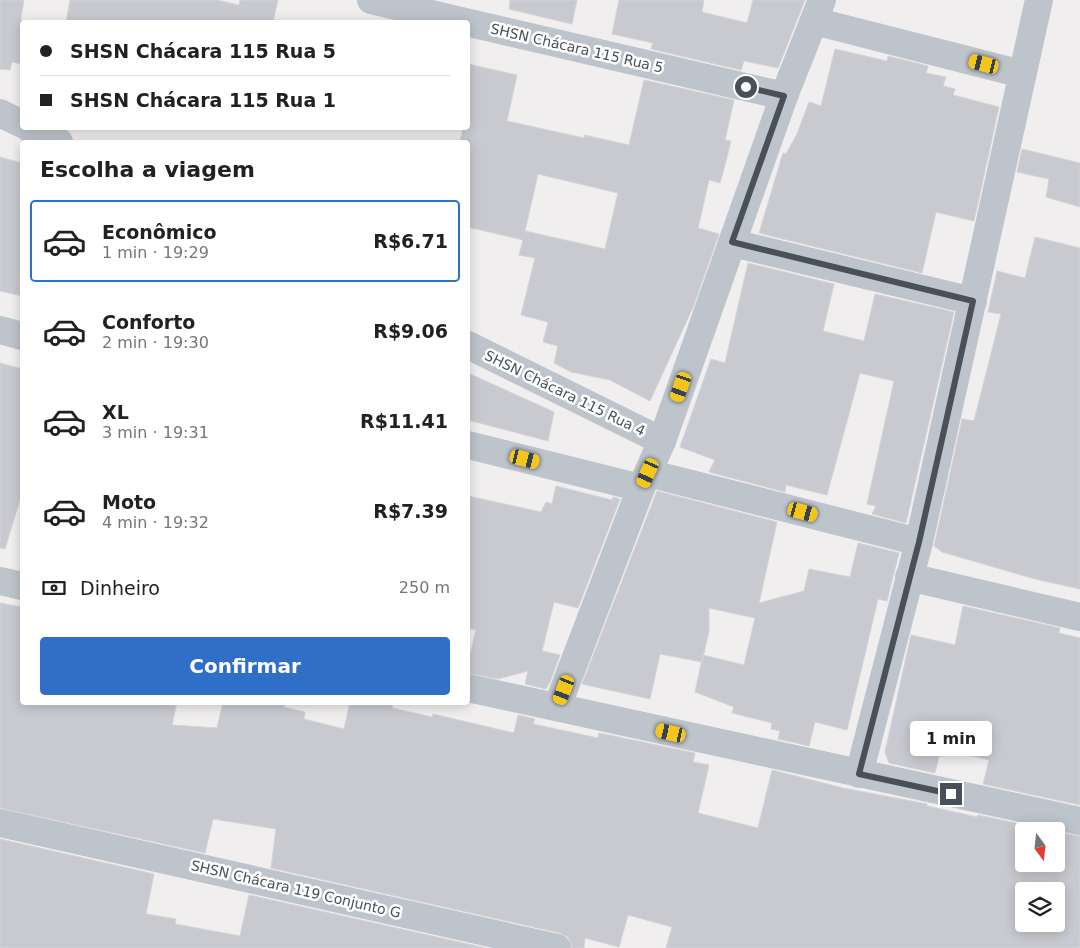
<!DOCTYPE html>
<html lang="pt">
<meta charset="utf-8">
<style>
body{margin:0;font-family:"DejaVu Sans",sans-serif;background:#f2f2f2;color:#202124;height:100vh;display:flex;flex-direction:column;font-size:19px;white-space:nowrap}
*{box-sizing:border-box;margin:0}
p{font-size:16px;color:#757577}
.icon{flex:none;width:28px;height:28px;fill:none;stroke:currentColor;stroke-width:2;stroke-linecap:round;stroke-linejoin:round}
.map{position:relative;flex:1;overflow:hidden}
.sheet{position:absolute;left:20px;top:140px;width:450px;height:565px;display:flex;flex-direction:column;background:#fff;border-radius:5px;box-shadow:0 2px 12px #0003}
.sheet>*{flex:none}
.banner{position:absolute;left:20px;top:20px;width:450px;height:110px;border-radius:5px;box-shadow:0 2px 12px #0003;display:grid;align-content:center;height:110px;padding:0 20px;background:#fff}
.needle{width:32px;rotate:165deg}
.controls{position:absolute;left:1015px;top:822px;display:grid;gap:10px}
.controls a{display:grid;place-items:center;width:50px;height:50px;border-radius:5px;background:#fff;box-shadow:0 2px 12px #0003;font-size:25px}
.end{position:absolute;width:22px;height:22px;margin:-11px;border:6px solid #485058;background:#fff;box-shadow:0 0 0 2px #fff}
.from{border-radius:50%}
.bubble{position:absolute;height:35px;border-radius:5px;background:#fff;box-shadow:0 2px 12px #0003;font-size:16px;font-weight:700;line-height:35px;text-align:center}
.car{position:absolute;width:15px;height:30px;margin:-15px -8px;border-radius:6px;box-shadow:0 0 4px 1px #0007;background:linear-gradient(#f5c518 24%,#345 0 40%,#f5c518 0 76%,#345 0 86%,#f5c518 0)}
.banner b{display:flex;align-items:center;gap:18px;height:48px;font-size:19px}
.banner b+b{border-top:1px solid #e0e0e0}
.banner i{width:12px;height:12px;background:#202124}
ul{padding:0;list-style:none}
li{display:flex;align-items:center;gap:15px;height:82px;margin:0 10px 8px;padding:0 10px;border:2px solid transparent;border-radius:5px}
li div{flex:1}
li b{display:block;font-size:19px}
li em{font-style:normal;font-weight:700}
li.current{border-color:#306fc8}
li>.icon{width:45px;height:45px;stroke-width:1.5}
h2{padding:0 20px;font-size:22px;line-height:60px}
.pay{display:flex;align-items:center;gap:12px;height:55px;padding:0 20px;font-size:19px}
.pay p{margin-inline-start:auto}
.button{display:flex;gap:10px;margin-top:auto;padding:10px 20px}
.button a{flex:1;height:58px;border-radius:5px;background:#306fc8;color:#fff;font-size:20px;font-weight:700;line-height:58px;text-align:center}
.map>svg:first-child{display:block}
</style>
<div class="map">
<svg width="1080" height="948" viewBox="0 0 1080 948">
<rect width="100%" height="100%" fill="#f0eeee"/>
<g fill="#c9cad0" stroke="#d2d4d8" fill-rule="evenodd">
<polygon points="0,0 24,0 21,18 22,64 12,62 10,70 0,69"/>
<polygon points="70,0 216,0 239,5 240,0 278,0 273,22 66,22"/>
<polygon points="510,0 577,0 572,24 509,9"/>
<polygon points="619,0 704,0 702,12 747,23 753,0 805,0 778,68 744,61 741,70 651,49 653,43 612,34"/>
<polygon points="835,49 887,61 888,56 928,66 926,73 946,77 943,86 955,89 953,95 999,107 974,221 936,212 922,273 759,233 783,153 786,154 797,134 809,102 821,106"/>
<path d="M 468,64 L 517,75 L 507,121 L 584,138 L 584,135 L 629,145 L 644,80 L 734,100 L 725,140 L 731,141 L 724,169 L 720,183 L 709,180 L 698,228 L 719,234 L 694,305 L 650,401 L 610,380 L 571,372 L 554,363 L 558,346 L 543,342 L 548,322 L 521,315 L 535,258 L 519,255 L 523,240 L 468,227 L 468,142 L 460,142 L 463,128 L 468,128 ZM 538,174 L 618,193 L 605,249 L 525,231 Z"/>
<polygon points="1022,149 1080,163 1080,207 1046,197 1049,179 1017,172"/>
<polygon points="0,157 22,163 22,296 0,291"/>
<polygon points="1035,237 1080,248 1080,589 1035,579 942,552 934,546 962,419 974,421 1001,314 988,312 997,271 1025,278"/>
<polygon points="748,263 834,284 823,331 864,341 875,294 954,312 906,523 872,514 876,506 867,504 894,381 860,373 827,495 786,485 785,492 709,472 715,460 680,447 711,359 725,363"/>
<polygon points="0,363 22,369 22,493 5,549 0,548"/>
<polygon points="468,373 554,412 548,441 468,420"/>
<polygon points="556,486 612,500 613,497 620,499 578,608 554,602 542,651 560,655 550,682 546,689 525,684 528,671 498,679 468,673 468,663 476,630 468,628 468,496 541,512 546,502 552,504"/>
<polygon points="657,491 777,522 759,603 804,591 809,569 850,577 858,543 899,553 887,601 878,599 847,730 815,722 809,746 778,739 780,731 771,729 772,723 732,713 734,707 695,692 703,655 744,665 755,618 709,608 709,631 702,662 660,654 650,699 582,684"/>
<path d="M 0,603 L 22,607 L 22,702 L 177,702 L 172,725 L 217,728 L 223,702 L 285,702 L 284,707 L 305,712 L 304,719 L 344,729 L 350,702 L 393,702 L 392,708 L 432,717 L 433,714 L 514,733 L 518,715 L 535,719 L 533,724 L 598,738 L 599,733 L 695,753 L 693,762 L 709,765 L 698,813 L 758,828 L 772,770 L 843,788 L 927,804 L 927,806 L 977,817 L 978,815 L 1054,831 L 1024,831 L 1024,864 L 1056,864 L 1056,832 L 1080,836 L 1080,948 L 666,948 L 672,927 L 628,915 L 619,947 L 585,938 L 584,948 L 572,948 L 568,937 L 560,933 L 271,868 L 276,829 L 213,819 L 205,853 L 0,808 ZM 1024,891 L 1056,891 L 1056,924 L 1024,924 Z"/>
<polygon points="963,606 1060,628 1059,633 1080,638 1080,805 983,784 989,760 941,749 935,773 889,763 885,752 911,635 955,645"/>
<polygon points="0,839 154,874 146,914 176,919 175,924 240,936 249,895 486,948 0,948"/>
</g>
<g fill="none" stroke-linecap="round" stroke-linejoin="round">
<g stroke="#bec4cb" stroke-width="28">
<polyline points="371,0 784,96"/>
<polyline points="814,21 1022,74"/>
<polyline points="0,113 22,124"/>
<polyline points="29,128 59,142"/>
<polyline points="732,243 973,301"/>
<polyline points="0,330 22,336"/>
<polyline points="468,345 662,441"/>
<polyline points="468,445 641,488"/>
<polyline points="648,473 919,542"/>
<polyline points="909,577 1080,617"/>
<polyline points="0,581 22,586"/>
<polyline points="468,688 1080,821"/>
<polyline points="557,707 641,488 662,441 784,96 822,0"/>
<polyline points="859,774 919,542 1039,0"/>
<polyline points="0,823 557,948"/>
</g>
</g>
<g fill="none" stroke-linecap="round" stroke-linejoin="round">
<polyline stroke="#485058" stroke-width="6" points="746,87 784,96 732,242 973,301 919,542 859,774 951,794"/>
</g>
<g text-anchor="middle" stroke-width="5" stroke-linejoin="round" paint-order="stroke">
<g font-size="14" fill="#485058" stroke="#fff">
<text transform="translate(577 48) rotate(13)" y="5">SHSN Chácara 115 Rua 5</text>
<text transform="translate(565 393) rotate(26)" y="5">SHSN Chácara 115 Rua 4</text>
<text transform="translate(296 889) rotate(13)" y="5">SHSN Chácara 119 Conjunto G</text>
</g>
</g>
</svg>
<div class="controls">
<a><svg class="needle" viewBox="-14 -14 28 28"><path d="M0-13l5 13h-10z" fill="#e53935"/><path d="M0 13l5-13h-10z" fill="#757577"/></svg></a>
<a><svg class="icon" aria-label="layers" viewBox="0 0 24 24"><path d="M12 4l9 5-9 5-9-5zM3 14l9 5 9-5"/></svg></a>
</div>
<i class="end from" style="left:746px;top:87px"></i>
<i class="end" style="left:951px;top:794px"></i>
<div class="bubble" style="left:910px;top:721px;width:82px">1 min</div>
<i class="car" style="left:984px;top:64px;rotate:284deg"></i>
<i class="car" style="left:681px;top:387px;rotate:199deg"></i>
<i class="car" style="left:525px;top:459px;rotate:104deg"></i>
<i class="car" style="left:648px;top:473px;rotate:204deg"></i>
<i class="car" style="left:803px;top:512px;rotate:105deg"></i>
<i class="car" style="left:564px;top:690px;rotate:201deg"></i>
<i class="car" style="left:671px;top:733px;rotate:283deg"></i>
<div class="banner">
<b><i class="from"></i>SHSN Chácara 115 Rua 5</b>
<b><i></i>SHSN Chácara 115 Rua 1</b>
</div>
<section class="sheet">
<h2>Escolha a viagem</h2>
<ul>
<li class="current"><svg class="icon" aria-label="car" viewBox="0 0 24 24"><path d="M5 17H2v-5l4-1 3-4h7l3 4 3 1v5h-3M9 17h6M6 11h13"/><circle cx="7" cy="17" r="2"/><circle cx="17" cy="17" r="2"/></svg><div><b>Econômico</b><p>1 min · 19:29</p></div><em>R$6.71</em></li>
<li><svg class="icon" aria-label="car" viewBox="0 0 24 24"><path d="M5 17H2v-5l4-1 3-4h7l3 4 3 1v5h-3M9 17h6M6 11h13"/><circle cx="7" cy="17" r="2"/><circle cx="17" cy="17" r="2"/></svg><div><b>Conforto</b><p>2 min · 19:30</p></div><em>R$9.06</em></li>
<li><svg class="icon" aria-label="car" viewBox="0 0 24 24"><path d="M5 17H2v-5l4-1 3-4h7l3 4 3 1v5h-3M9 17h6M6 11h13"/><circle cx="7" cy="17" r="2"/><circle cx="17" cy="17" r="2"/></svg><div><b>XL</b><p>3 min · 19:31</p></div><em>R$11.41</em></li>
<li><svg class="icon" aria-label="car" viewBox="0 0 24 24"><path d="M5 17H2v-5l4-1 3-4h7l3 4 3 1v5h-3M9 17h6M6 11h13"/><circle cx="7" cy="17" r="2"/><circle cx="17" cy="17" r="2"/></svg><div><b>Moto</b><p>4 min · 19:32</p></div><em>R$7.39</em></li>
</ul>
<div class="pay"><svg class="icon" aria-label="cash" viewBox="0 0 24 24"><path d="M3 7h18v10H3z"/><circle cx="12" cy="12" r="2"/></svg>Dinheiro<p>250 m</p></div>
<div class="button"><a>Confirmar</a></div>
</section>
</div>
